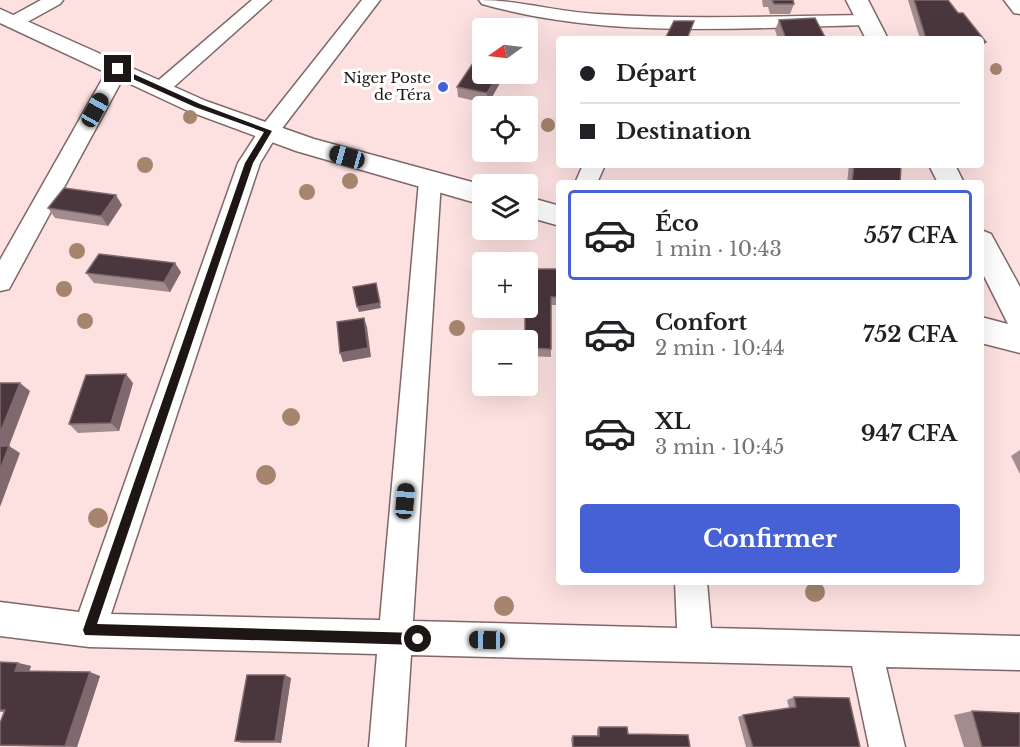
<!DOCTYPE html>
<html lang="fr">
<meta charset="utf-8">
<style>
body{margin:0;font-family:"Libre Baskerville",serif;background:#f2f2f2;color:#202124;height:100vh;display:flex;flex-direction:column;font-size:22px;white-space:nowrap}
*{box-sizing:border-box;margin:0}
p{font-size:20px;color:#757577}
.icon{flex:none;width:33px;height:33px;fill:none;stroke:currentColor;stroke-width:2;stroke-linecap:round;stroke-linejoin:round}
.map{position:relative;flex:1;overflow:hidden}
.details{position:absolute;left:556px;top:180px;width:428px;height:405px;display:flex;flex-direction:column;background:#fff;border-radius:6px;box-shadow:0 6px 24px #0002}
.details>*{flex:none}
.hud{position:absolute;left:556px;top:36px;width:428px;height:132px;border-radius:6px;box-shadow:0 6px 24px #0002;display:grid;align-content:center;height:132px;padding:0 24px;background:#fff}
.needle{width:39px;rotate:256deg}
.tools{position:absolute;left:472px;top:18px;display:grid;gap:12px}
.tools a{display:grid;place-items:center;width:66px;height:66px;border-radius:6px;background:#fff;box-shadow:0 6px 24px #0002;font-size:30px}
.end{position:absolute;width:27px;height:27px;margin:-14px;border:8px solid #1e1515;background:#fff;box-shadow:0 0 0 3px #fff}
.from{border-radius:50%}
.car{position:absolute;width:18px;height:36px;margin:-18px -9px;border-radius:8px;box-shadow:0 0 4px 2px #0007;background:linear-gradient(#222 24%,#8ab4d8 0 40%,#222 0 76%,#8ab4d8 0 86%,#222 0)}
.hud b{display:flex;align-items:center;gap:21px;height:57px;font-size:22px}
.hud b+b{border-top:2px solid #e0e0e0}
.hud i{width:15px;height:15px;background:#202124}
ul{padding:10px 0 0;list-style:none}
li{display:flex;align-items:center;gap:18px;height:90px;margin:0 12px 9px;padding:0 12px;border:3px solid transparent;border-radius:6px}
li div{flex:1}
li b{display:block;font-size:22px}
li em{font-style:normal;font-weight:700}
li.active{border-color:#4661d5}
li>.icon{width:54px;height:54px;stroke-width:1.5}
.button{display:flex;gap:12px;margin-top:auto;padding:12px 24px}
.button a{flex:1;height:69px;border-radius:6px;background:#4661d5;color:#fff;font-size:24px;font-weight:700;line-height:69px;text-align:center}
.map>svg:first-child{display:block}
</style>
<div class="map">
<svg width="1020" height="747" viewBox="0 0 1020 747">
<rect width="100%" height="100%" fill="#fce1e0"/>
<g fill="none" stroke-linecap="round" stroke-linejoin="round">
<g stroke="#7f6767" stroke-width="3">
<g id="minor">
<polygon points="41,0 63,0 60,4 20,26 8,26 5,22 8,18"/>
<polygon points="252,0 271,0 167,93 153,93 150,89 153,85"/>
<polygon points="362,0 380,0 277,135 260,163 111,614 380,620 419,181 422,176 430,173 438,176 441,181 413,621 677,628 675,582 707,582 711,628 1020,636 1020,670 886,667 905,747 869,747 852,666 411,655 405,747 369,747 377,654 89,647 0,636 0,602 79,612 238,163 262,126"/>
<path d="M 479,0 C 519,0 557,12 597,14 C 687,20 777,16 867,15 L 873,16 L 876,20 L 873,24 L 867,25 C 739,28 606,39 482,4 Z"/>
<polygon points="1004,0 1020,0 1020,14 1014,13"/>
<polygon points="118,63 125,65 128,69 9,289 0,291 0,260 108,69 111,65"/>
<polygon points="583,165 605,165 597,183 575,183"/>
</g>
</g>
<g stroke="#7f6767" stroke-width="3">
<g id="major">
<polygon points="846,0 868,0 888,39 866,39"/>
<polygon points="0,9 206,101 314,139 483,185 483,205 296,151 188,111 0,23"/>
<polygon points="929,165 955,165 964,183 938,183"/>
<polygon points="528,197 560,206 560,226 528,217"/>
<polygon points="981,230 991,234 1020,287 1020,353 981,343 981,317 1008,324 981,270"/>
</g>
</g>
<use href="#minor" fill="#fff" fill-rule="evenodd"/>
<use href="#major" fill="#fff" fill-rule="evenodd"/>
</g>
<g fill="#a6846e">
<circle cx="996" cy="69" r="6"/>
<circle cx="190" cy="117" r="7"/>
<circle cx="548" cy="125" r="7"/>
<circle cx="145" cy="165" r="8"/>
<circle cx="350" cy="181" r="8"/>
<circle cx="307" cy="192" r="8"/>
<circle cx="77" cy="251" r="8"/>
<circle cx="64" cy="289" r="8"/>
<circle cx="85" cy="321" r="8"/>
<circle cx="457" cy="328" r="8"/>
<circle cx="291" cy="417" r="9"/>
<circle cx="266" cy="475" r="10"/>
<circle cx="98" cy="518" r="10"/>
<circle cx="815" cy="592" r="10"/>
<circle cx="504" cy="606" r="10"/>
</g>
<g fill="#a38c8e">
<polygon points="762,0 793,0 794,4 790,14 770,14 768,7 763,7"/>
<polygon points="908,0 948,0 958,13 986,42 981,49 981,39 920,39"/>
<polygon points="779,20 826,39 778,39 775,30"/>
<polygon points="483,74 505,74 488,104 458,97 457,87"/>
<polygon points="849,165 901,165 900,183 847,183"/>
<polygon points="122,205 108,226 55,218 48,208"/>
<polygon points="560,269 560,305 551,305 551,357 528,356 528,340"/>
<polygon points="181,272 170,292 94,283 86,273"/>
<polygon points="133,383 119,431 78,433 69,424"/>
<polygon points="1020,450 1020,474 1011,456"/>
<polygon points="0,662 18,663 31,666 29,671 100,676 77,747 0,746 0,723 4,712 0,712"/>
<polygon points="291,678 281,743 242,743 235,741"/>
<polygon points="794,697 860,747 746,747 738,717 743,715 789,708 787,700"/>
<polygon points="972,711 1020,747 964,747 954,715"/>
<polygon points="599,727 628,734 690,747 572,747 571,738 573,736 597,736 597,729"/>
</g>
<g fill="#7f696e">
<polygon points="499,74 505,74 488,104 487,93"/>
<polygon points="116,195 122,205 108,226 101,216"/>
<polygon points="175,263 181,272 170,292 164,282"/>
<polygon points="376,283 381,308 359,312 357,307"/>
<polygon points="364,318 367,327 371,357 343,362 340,353"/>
<polygon points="126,374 133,383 119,431 111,423"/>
<polygon points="20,383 30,391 6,454 0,450 0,433"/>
<polygon points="9,446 20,453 0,507 0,470"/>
<polygon points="18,663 31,666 28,675 15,671"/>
<polygon points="90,672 100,676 77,747 65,746"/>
<polygon points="285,675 291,678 281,743 275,741"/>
</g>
<g fill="#4a363d" stroke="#7f696e" stroke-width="1.5">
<polygon points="772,0 793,0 794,4 774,4"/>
<polygon points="914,0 948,0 958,13 963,13 986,42 981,43 981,39 926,39"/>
<polygon points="815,18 826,39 786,39 779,20"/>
<polygon points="674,21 694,21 687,39 665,39"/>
<polygon points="477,57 483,58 483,74 499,74 487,93 457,87"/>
<polygon points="854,165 901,165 900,183 852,183"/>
<polygon points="64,188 116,195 101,216 48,208"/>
<polygon points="99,254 175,263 164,282 86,273"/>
<polygon points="528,269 560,269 560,297 551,297 551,349 528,348 528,340 525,340 525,308 528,308"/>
<polygon points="376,283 380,303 357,307 353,287"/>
<polygon points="364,318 368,348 340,353 337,322"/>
<polygon points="126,374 111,423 69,424 86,375"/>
<polygon points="0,383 20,383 0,433"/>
<polygon points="0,446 9,446 0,470"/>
<polygon points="0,662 18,663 15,671 90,672 65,746 0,745 0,723 5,710 0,710"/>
<polygon points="247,675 285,675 275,741 235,741"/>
<polygon points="794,697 849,698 860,747 753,747 743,715 796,707"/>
<polygon points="972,711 1020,713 1020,747 982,747"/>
<polygon points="599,727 627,727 628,734 688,735 690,747 573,747 573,736 599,736"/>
</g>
<polygon fill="#1e1515" points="118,67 200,104 272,131 253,163 97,624 418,633 424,639 422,643 418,645 85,635 83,630 245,163 264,132 195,107 115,71"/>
<circle fill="#4661d5" stroke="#fff" stroke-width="2" cx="443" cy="87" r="6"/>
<g text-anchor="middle" stroke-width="6" stroke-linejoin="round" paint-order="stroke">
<g font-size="15" fill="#1e1515" stroke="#fff" text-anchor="end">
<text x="431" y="83">Niger Poste<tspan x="431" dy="17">de Téra</tspan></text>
</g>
</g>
</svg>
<div class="tools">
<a><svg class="needle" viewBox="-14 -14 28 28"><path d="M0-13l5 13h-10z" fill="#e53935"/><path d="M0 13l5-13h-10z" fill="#757577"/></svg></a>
<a><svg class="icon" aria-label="locate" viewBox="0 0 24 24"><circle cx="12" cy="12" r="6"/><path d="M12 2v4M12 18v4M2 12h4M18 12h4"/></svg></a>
<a><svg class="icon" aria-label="layers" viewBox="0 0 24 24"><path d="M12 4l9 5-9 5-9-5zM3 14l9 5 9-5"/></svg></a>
<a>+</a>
<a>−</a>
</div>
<i class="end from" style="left:418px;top:639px"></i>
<i class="end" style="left:118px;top:69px"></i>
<i class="car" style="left:95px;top:110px;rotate:29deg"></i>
<i class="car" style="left:347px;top:157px;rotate:286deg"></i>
<i class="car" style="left:405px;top:501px;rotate:5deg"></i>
<i class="car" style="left:487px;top:640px;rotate:271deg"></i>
<div class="hud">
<b><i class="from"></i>Départ</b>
<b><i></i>Destination</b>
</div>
<section class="details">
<ul>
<li class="active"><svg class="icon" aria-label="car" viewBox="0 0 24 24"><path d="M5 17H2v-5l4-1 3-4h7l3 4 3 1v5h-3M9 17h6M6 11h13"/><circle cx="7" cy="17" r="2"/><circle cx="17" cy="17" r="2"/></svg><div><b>Éco</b><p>1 min · 10:43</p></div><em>557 CFA</em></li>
<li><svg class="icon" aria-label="car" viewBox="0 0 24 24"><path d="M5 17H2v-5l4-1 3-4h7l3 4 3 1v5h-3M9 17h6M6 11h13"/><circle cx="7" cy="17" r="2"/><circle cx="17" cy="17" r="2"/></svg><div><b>Confort</b><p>2 min · 10:44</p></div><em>752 CFA</em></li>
<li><svg class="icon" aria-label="car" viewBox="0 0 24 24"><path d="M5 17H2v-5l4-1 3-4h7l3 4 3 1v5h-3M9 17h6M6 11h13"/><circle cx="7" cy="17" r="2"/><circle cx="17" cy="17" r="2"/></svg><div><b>XL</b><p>3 min · 10:45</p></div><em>947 CFA</em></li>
</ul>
<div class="button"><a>Confirmer</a></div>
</section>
</div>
